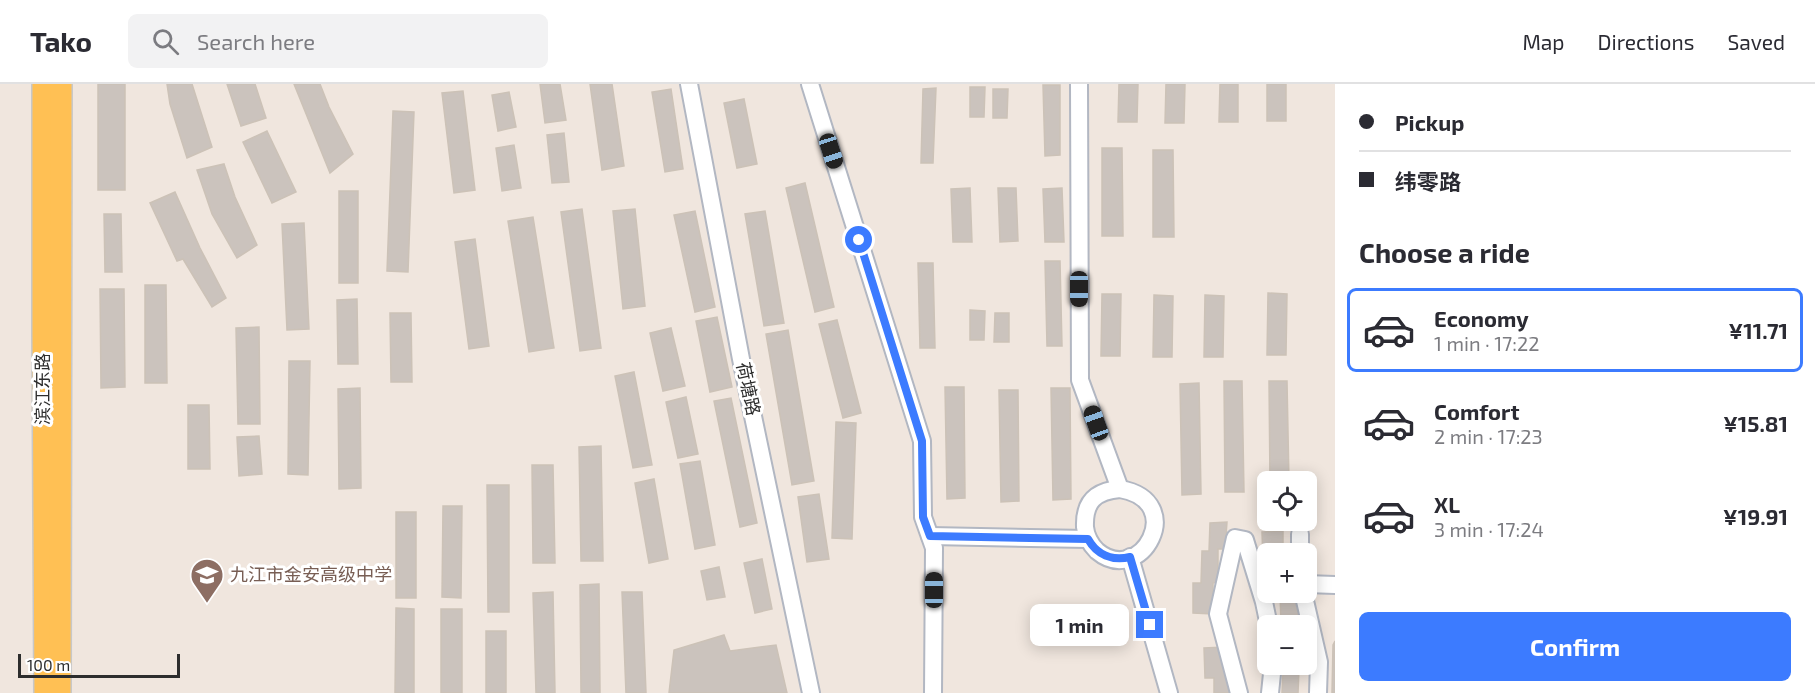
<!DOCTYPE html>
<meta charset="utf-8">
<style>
body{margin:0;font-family:"Exo 2","Noto Sans SC",sans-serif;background:#f2f2f3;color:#2b2b33;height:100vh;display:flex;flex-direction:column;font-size:22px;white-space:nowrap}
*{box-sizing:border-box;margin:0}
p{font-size:20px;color:#7c7c81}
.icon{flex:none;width:33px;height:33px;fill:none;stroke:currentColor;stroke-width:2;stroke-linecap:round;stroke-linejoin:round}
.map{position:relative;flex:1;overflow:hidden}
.details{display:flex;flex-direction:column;background:#fff;width:480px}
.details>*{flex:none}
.top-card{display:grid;align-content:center;height:132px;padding:0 24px;background:#fff}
.controls{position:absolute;left:1257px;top:387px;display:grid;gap:12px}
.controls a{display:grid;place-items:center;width:60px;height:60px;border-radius:9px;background:#fff;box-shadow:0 3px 15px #0003;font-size:30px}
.scale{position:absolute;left:18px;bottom:15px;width:162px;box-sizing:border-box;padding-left:6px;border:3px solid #2d2d2d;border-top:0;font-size:16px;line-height:21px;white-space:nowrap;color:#2d2d2d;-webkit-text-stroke:4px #fff;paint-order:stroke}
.end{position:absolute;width:27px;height:27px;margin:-14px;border:8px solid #3c7bff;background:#fff;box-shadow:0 0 0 3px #fff}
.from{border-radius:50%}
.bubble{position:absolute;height:42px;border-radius:9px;background:#fff;box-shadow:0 3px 15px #0003;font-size:20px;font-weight:700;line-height:42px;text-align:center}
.car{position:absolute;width:18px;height:36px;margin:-18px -9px;border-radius:8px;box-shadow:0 0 4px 2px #0007;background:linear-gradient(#222 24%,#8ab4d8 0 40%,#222 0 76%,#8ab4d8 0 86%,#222 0)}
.top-card b{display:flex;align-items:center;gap:21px;height:57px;font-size:22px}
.top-card b+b{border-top:2px solid #e1e1e2}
.top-card i{width:15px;height:15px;background:#2b2b33}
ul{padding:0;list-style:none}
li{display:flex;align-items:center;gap:18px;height:84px;margin:0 12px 9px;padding:0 12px;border:3px solid transparent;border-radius:9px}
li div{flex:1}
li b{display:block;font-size:22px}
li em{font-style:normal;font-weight:700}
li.selected{border-color:#3c7bff}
li>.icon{width:54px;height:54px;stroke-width:1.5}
h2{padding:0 24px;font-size:27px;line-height:72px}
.primary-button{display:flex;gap:12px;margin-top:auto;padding:12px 24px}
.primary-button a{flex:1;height:69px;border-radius:9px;background:#3c7bff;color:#fff;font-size:24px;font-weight:700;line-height:69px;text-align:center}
header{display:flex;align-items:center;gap:36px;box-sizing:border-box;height:84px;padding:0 30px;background:#fff;border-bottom:2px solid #e1e1e2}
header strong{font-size:28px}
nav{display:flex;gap:33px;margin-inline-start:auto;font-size:21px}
.search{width:420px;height:54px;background:#f2f2f3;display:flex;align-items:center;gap:15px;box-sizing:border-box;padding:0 21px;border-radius:9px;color:#7c7c81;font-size:22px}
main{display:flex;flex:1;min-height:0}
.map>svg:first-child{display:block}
</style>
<header>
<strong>Tako</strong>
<div class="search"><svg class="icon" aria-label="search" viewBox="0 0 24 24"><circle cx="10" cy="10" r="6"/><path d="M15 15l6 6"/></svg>Search here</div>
<nav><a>Map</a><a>Directions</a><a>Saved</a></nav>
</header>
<main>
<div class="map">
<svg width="1335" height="609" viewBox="0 0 1335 609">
<rect width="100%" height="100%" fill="#f0e6de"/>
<g fill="#cbc3bd" stroke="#ccc2b7" stroke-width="1.5">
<rect x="98" y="0" width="27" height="106"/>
<polygon points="167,0 192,0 212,63 187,74 170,20"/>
<polygon points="227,0 255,0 266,34 241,42"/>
<polygon points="294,0 320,0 329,23 353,70 330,89"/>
<polygon points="540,0 560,0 566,36 545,39"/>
<polygon points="590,0 612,0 624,82 602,86"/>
<polygon points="1119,0 1138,0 1137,38 1118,38"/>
<polygon points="1166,0 1185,0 1184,39 1165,39"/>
<polygon points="1220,0 1238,0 1238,38 1219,38"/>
<rect x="1267" y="0" width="19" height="37"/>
<polygon points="1043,1 1060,1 1060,71 1045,72"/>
<polygon points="970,3 985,3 984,33 970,33"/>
<polygon points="936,4 933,79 921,79 923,5"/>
<polygon points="671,5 683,85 665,88 652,8"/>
<polygon points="993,5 1008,5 1007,34 993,34"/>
<polygon points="463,7 475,106 454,109 442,9"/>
<polygon points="509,8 516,43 498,47 492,11"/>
<polygon points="744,15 757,80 737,84 724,19"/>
<polygon points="393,27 414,28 408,188 387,187"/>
<polygon points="267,47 296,108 272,119 243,58"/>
<polygon points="564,49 569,98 552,99 547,51"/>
<polygon points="514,61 521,104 502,107 496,64"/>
<polygon points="1102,64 1122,64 1123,152 1102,152"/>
<polygon points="1153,66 1173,66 1174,153 1153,153"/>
<polygon points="224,80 235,113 257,161 237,174 212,130 197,86"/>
<polygon points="805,99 834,223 815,228 786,104"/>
<polygon points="970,104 972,158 953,158 951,105"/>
<polygon points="998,104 1016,104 1018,157 1000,158"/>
<polygon points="1062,104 1064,158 1045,158 1043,105"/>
<rect x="339" y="107" width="19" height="92"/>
<polygon points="175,108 200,164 226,214 212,223 183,175 177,177 150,119"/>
<polygon points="582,125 601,264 580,267 561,128"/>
<polygon points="635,125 645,222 623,225 613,127"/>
<polygon points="695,127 715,223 695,228 674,131"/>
<polygon points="765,127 784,239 764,242 745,130"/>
<polygon points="104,130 121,130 122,188 105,188"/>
<polygon points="533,133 554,264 529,268 508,137"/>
<polygon points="304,139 309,245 287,246 282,140"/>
<polygon points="475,155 489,262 469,265 455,158"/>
<polygon points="1045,177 1060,177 1062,262 1047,262"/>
<polygon points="918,179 933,179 935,264 920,264"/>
<polygon points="145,201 166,201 167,299 145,299"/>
<polygon points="100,205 124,205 125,303 101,304"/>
<polygon points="1268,209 1287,210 1286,271 1267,271"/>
<polygon points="1102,210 1121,210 1120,272 1101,272"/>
<polygon points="1154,211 1173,212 1172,273 1153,273"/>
<polygon points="1205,211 1224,212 1223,273 1204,273"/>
<polygon points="357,215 358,280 338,280 337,216"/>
<polygon points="970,226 985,227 984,256 970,256"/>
<polygon points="390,229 411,229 412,298 391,298"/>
<polygon points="995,229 1009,229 1009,258 994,258"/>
<polygon points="717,233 732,303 710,308 696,237"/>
<polygon points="837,236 861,329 843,334 819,240"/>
<polygon points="259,243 260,340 238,340 236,244"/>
<polygon points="671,244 685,302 663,307 650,249"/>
<polygon points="788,246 814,397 792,401 766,250"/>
<polygon points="289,277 310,277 308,391 288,390"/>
<polygon points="634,288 652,381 633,384 615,292"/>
<polygon points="1224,297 1242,297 1244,408 1225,408"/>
<polygon points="1269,297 1287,297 1289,398 1270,398"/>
<polygon points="1199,299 1201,410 1182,411 1180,300"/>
<polygon points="945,303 964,303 965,414 947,415"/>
<polygon points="360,304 361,404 339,405 338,305"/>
<polygon points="1051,304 1070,304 1071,415 1053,416"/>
<polygon points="999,306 1018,306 1019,417 1001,418"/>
<polygon points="686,313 698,370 678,374 666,318"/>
<polygon points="731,314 757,439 740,443 714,317"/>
<polygon points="188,321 209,321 210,385 188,385"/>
<polygon points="836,338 856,339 852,455 832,454"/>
<polygon points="259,352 262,390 239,392 237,353"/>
<polygon points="601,362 603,477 581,477 579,363"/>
<polygon points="700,377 715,461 695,465 680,380"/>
<polygon points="532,381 553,381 555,479 533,479"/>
<polygon points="654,395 668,475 649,479 635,399"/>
<polygon points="487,401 509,401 509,528 488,528"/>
<polygon points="819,410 829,475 807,478 798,413"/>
<polygon points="443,422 462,422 461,514 442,513"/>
<rect x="396" y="428" width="20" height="86"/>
<polygon points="1227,438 1225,465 1218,465 1218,498 1213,499 1213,530 1193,529 1193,499 1201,499 1202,467 1209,467 1210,439"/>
<polygon points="1283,447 1283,470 1268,470 1268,478 1263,478 1262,448"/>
<polygon points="762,475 772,525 755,529 744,479"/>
<polygon points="719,483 725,513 707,516 701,487"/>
<polygon points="599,500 600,609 581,609 580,501"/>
<polygon points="553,508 555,609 536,609 533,509"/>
<polygon points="622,508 642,508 646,609 626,609"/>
<polygon points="1273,508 1289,508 1289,512 1296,512 1299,538 1281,538 1280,510 1274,511"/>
<polygon points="396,524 414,525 414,609 395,609"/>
<rect x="441" y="525" width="21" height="84"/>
<rect x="486" y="547" width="20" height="62"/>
<polygon points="724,551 730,567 776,561 787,609 669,609 674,566"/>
<polygon points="1335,557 1335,609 1332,609 1333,561"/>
<polygon points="1225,563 1225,594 1230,595 1231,609 1214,609 1214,594 1205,594 1204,564"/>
<polygon points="1290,580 1306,580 1305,585 1299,585 1298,609 1282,609 1283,587 1290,587"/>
</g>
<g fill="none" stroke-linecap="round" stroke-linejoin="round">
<g stroke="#b2b7c2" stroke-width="20">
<g id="minor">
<polyline points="689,0 741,275 811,609"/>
<polyline points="810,0 922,357 923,433 934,464 933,609"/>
<polyline points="1079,0 1080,296 1120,405"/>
<path d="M 1120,405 C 1189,417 1141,504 1097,467 C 1090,460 1086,453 1085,443 C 1084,418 1095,407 1120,405 Z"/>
<polyline points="1300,450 1300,470"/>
<polyline points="930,452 1088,455"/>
<polyline points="1130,473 1169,609"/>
<polyline points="1306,500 1335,501"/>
<polyline points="1303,508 1319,578 1318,609"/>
<polyline points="1239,609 1218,530 1235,454 1245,456 1264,518 1269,542"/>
<polyline points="1270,609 1273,580"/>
</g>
</g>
<g stroke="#c8c8c8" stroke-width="24">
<g id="major">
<polyline points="43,0 43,249 45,609"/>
<polyline points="60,609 61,0"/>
</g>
</g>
<use href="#minor" stroke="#fff" stroke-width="16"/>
<use href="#major" stroke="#ffc054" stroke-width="21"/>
</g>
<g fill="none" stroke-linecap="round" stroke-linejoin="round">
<path stroke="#3c7bff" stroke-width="8" d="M 859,156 L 922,357 L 923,433 L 930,452 L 1088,455 C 1097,471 1112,477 1130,473 L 1150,541"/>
</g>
<defs>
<g id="school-pin" transform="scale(1.725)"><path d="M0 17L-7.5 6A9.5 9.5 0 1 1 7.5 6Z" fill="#8d6e63" stroke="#fff"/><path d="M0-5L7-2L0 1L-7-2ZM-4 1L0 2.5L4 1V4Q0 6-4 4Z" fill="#fff"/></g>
</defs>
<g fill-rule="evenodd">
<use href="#school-pin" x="207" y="491"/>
</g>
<g text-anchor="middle" stroke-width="6" stroke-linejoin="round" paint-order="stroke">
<g font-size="18" fill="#2d2d2d" stroke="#fff">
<text transform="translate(43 305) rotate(-90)" y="6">滨江东路</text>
<text transform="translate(748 305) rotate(78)" y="6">荷塘路</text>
</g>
<g font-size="18" fill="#785e54" stroke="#fff" text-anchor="start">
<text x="230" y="497">九江市金安高级中学</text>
</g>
</g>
</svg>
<div class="controls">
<a><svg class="icon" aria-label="locate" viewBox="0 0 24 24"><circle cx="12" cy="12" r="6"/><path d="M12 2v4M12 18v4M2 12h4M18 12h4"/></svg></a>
<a>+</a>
<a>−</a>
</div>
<div class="scale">100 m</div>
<i class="end from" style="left:859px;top:156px"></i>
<i class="end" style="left:1150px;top:541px"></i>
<div class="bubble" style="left:1030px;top:520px;width:99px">1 min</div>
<i class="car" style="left:831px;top:67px;rotate:162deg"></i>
<i class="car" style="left:1079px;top:205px;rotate:180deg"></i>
<i class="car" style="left:1096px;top:339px;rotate:340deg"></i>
<i class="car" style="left:934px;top:506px;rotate:0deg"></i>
</div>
<section class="details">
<div class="top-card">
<b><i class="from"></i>Pickup</b>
<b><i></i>纬零路</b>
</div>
<h2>Choose a ride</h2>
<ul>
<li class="selected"><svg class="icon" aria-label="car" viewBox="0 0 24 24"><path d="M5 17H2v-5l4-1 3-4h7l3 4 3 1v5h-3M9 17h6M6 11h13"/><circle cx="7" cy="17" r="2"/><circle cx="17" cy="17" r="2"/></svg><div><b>Economy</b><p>1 min · 17:22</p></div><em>¥11.71</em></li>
<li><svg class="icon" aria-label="car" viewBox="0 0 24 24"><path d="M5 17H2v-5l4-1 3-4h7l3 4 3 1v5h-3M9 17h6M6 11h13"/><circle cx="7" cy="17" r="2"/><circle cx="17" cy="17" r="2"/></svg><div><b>Comfort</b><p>2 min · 17:23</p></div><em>¥15.81</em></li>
<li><svg class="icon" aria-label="car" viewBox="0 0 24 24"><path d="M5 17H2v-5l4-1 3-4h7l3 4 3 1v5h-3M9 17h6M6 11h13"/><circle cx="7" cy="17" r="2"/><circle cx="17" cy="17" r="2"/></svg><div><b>XL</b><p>3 min · 17:24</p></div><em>¥19.91</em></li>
</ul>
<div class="primary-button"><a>Confirm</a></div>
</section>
</main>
